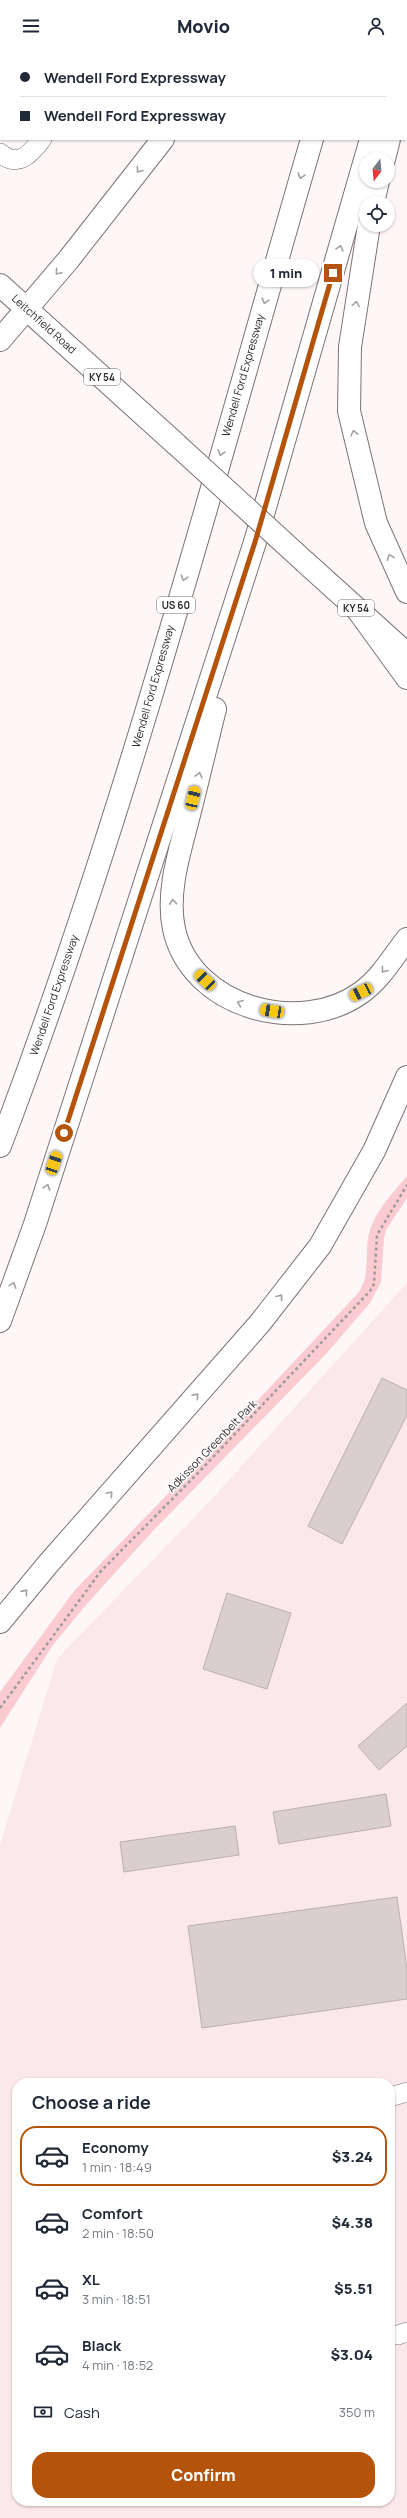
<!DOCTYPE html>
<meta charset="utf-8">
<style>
body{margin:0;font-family:Manrope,sans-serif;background:#f6f6f7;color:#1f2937;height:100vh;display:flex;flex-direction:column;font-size:15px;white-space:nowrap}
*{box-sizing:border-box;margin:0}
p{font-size:13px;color:#747a83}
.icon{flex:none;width:22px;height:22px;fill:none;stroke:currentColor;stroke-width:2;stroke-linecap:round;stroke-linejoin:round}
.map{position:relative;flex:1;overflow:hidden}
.sheet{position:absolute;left:12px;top:2026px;width:383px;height:428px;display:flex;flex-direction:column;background:#fff;border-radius:16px;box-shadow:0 1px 3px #0004}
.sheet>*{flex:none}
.top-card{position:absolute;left:0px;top:0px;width:407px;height:88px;box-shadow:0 1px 3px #0004;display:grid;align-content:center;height:88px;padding:0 20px;background:#fff}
.needle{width:26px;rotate:196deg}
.buttons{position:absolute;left:359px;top:100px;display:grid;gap:8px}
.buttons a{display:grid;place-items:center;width:36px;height:36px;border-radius:50%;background:#fff;box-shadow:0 1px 3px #0004;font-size:20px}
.end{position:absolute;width:18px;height:18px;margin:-9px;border:5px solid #b45309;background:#fff;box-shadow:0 0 0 2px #fff}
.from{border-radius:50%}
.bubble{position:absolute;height:28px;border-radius:14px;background:#fff;box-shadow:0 1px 3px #0004;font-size:13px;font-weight:800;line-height:28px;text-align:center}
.car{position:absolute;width:12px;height:24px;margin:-12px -6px;border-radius:5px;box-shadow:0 0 3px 1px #0007;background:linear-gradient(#f5c518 24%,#345 0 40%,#f5c518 0 76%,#345 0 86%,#f5c518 0)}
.top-card b{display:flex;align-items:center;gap:14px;height:38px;font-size:15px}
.top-card b+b{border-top:1px solid #e0e1e3}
.top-card i{width:10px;height:10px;background:#1f2937}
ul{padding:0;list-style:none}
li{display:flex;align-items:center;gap:12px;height:60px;margin:0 8px 6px;padding:0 12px;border:2px solid transparent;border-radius:16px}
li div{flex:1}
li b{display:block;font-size:15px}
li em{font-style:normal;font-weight:800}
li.on{border-color:#b45309}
li>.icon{width:36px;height:36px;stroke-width:1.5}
h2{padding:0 20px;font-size:18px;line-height:48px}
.pay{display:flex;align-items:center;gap:10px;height:44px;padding:0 20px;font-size:15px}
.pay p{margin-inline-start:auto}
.button{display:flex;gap:8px;margin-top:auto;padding:8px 20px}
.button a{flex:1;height:46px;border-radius:16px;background:#b45309;color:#fff;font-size:16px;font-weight:800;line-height:46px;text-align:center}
header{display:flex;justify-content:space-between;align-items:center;height:52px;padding:0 20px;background:#fff;font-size:18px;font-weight:800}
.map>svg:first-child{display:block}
</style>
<header><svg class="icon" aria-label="menu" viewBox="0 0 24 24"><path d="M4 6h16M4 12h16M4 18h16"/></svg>Movio<svg class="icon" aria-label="person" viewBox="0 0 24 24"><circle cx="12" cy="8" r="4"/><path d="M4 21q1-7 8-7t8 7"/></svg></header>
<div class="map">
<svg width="407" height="2466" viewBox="0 0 407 2466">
<rect width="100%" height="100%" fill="#fff7f7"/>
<path fill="#fae8ea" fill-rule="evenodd" d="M 407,1231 L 407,2466 L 0,2466 L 0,1793 L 57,1607 L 210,1449 ZM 17,2031 L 390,2031 L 390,2449 L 17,2449 Z"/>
<path fill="#faccd1" d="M 407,1124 L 407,1146 L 386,1178 L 384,1186 L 381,1230 L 370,1251 L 326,1302 L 151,1481 L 86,1553 L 53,1593 L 0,1676 L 0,1640 L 74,1539 L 243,1364 L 359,1240 C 370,1222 365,1206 368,1186 C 373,1161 391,1143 407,1124 Z"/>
<g fill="#dbcecf" stroke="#bbafb0">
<polygon points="382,1326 407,1338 407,1363 342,1492 308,1474"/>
<polygon points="227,1541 291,1561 267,1637 203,1617"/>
<polygon points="407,1651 407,1694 379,1718 358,1694"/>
<polygon points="386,1742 391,1774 279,1792 273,1760"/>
<polygon points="235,1774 239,1803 124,1820 120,1790"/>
<polygon points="397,1845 407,1917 407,1947 202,1976 188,1874"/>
</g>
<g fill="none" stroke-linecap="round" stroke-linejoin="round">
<g stroke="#7d7273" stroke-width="20">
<g id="minor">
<polyline points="112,0 112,1"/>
<polyline points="54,1 55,0"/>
<polyline points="0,57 1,58"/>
<path d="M 0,101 C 19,117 31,101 42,87"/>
<polyline points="390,2045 407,2040"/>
<polyline points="398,2283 407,2280"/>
</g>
</g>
<g stroke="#7d7273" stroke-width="24">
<g id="major">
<polyline points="0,233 177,393"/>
<polyline points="305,510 407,602"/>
</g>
</g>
<g stroke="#7d7273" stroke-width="24">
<g id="highway">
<polyline points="226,1 226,0"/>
<polyline points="337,1 338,0"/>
<polyline points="396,1 397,0"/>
<polyline points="406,22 407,18"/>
<polyline points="384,107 389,87"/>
<polyline points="373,151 378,129"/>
<polyline points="369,173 350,295 349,359 376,471 407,540"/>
<polyline points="0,288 69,207 163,87"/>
<polyline points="357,557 407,626"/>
<path d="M 215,657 C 206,693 198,728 189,763 C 180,799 166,840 174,877 C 191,956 301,985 362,940 C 381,926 393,905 407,887"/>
<path d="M 0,1094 C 125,766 214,424 312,87"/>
<polyline points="0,1269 35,1172 255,490 371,87"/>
<polyline points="0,1570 48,1512 260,1271 320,1194 374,1099 407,1025"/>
</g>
</g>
<polyline stroke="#a19a9a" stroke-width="2.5" stroke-dasharray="3 3" stroke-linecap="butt" points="0,1656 101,1519 198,1421 370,1239 374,1232 377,1183 407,1133"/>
<use href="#minor" stroke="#fff" stroke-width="19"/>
<use href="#major" stroke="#fff" stroke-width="22"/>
<use href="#highway" stroke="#fff" stroke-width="22"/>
<g stroke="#7d7273" stroke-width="24" stroke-linecap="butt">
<polyline id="major-bridge" points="177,393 305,510"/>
</g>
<use href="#major-bridge" stroke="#fff" stroke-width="22"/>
</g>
<defs><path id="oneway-chevron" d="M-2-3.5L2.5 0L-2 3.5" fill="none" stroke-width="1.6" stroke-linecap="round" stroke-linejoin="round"/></defs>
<g stroke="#a2a0a0">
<use href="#oneway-chevron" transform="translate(139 118) rotate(127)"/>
<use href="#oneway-chevron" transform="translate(301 124) rotate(106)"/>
<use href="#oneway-chevron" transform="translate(340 196) rotate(-74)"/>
<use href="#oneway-chevron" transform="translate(58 220) rotate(130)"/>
<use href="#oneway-chevron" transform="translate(265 249) rotate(106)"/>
<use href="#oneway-chevron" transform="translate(356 252) rotate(-82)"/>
<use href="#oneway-chevron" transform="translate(354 381) rotate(-103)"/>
<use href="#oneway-chevron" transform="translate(221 401) rotate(106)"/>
<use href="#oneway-chevron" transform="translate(390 505) rotate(-112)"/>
<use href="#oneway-chevron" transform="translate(184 526) rotate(106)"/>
<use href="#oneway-chevron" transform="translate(199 723) rotate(-76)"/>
<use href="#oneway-chevron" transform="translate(173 850) rotate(-93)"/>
<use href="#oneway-chevron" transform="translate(384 918) rotate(127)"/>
<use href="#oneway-chevron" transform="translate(240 951) rotate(-159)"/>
<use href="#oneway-chevron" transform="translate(47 1135) rotate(-72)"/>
<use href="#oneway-chevron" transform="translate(13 1233) rotate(-70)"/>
<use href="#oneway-chevron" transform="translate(280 1245) rotate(-52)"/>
<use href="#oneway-chevron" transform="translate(196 1344) rotate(-49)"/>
<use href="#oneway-chevron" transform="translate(110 1442) rotate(-49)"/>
<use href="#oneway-chevron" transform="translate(25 1540) rotate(-51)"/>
</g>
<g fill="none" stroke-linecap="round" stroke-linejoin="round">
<polyline stroke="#b45309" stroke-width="5" points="64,1081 255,490 333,221"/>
</g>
<g text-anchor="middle" stroke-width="3" stroke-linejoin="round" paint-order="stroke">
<g fill="#fff" stroke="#6f6b6b" stroke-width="1">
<rect x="84" y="317" width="36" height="16" rx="3"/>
<rect x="157" y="545" width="38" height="16" rx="3"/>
<rect x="338" y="548" width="36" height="16" rx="3"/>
</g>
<g font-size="10" font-weight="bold" fill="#312c2c">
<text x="102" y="329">KY 54</text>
<text x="176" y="557">US 60</text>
<text x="356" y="560">KY 54</text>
</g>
<g font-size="11" fill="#312c2c" stroke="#fff">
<text transform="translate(44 272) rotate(42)" y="4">Leitchfield Road</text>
<text transform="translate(243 323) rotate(-74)" y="4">Wendell Ford Expressway</text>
<text transform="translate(153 634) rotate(-74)" y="4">Wendell Ford Expressway</text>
<text transform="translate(54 943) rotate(-71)" y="4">Wendell Ford Expressway</text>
<text transform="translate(212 1394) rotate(-46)" y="4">Adkisson Greenbelt Park</text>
</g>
</g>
</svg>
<div class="buttons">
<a><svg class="needle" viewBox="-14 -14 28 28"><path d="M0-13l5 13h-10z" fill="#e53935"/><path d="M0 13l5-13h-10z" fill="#747a83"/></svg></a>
<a><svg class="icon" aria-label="locate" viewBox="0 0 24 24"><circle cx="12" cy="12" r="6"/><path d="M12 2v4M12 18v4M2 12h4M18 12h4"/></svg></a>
</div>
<i class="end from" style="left:64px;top:1081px"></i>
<i class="end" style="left:333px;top:221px"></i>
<div class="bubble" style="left:253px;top:207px;width:66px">1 min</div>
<i class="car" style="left:193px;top:746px;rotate:13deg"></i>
<i class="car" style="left:205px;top:928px;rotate:314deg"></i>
<i class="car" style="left:361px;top:940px;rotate:244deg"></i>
<i class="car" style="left:272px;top:959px;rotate:279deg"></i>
<i class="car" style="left:54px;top:1111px;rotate:18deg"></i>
<div class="top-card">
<b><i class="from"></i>Wendell Ford Expressway</b>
<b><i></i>Wendell Ford Expressway</b>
</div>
<section class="sheet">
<h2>Choose a ride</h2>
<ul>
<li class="on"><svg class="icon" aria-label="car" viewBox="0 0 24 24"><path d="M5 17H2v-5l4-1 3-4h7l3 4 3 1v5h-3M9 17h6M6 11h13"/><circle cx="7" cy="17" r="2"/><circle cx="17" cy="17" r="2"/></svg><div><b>Economy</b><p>1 min · 18:49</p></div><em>$3.24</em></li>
<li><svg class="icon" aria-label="car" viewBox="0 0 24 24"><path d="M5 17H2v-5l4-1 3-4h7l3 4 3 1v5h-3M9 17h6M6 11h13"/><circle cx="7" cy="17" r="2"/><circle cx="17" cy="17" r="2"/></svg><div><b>Comfort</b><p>2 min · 18:50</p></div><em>$4.38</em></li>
<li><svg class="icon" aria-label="car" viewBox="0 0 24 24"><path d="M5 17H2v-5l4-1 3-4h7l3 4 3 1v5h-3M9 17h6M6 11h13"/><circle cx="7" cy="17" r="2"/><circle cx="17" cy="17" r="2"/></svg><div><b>XL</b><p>3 min · 18:51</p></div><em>$5.51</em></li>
<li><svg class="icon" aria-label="car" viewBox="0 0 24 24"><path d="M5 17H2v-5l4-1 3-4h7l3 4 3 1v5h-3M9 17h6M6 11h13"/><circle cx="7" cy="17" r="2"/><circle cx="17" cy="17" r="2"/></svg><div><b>Black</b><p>4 min · 18:52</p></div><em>$3.04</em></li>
</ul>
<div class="pay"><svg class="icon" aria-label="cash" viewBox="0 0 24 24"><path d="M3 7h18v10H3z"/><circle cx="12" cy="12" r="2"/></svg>Cash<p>350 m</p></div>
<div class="button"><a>Confirm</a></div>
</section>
</div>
